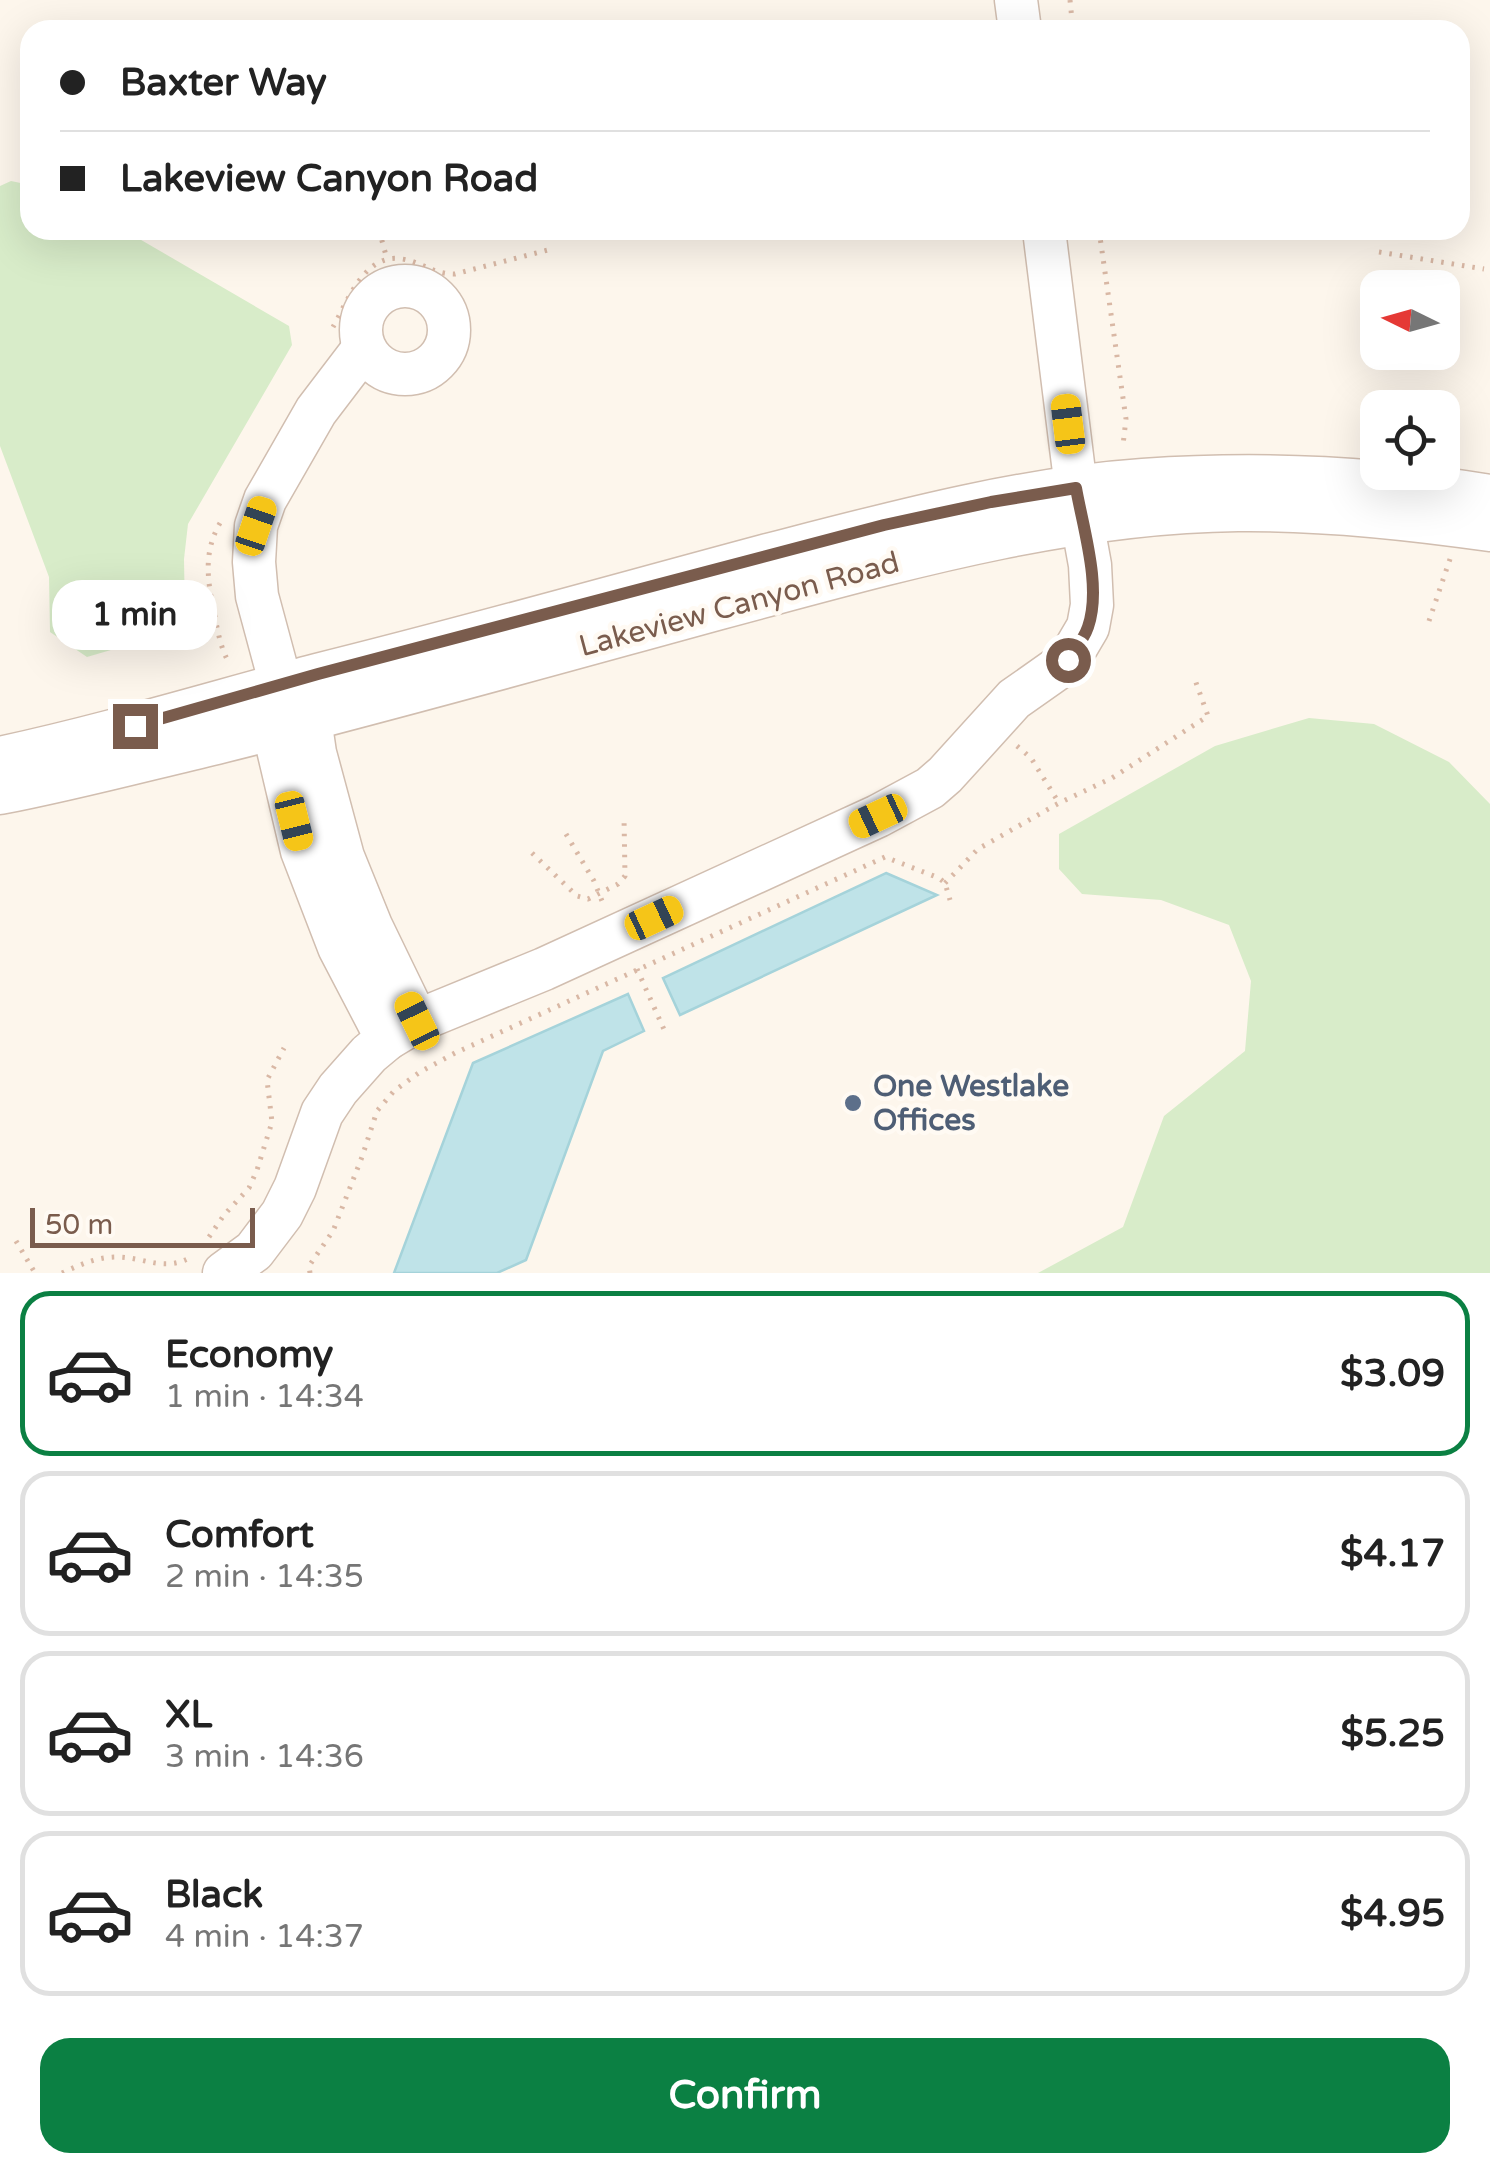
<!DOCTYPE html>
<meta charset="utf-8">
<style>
body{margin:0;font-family:"Varela Round",sans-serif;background:#f2f2f2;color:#222;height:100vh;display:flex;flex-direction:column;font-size:38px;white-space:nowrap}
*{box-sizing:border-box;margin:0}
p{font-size:32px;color:#767676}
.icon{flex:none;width:55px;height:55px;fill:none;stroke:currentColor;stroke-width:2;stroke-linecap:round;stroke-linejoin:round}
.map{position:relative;height:1273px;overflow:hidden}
.details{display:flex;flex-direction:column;background:#fff;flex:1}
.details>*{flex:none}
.guide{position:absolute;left:20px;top:20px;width:1450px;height:220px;border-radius:30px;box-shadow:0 10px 40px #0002;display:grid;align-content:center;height:220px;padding:0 40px;background:#fff}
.needle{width:65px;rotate:275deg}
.controls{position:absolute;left:1360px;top:270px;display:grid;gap:20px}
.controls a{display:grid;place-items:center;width:100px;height:100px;border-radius:20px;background:#fff;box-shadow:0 10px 40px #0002;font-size:50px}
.scale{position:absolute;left:30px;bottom:25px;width:225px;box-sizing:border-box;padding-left:10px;border:5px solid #7a5c4d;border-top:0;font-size:28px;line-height:35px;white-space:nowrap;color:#7a5c4d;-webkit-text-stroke:8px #fffaf3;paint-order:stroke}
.end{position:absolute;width:45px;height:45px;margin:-22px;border:12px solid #7a5c4d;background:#fff;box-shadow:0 0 0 5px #fff}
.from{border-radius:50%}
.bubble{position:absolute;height:70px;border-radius:30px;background:#fff;box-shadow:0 10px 40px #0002;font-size:32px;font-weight:700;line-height:70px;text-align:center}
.car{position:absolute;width:30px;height:60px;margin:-30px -15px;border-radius:12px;box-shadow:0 0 8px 2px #0007;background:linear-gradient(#f5c518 24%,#345 0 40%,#f5c518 0 76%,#345 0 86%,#f5c518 0)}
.guide b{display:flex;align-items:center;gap:35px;height:95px;font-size:38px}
.guide b+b{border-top:2px solid #e0e0e0}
.guide i{width:25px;height:25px;background:#222}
ul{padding:18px 0 0;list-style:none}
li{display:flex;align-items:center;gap:30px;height:165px;margin:0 20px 15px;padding:0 20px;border:5px solid #e0e0e0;border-radius:30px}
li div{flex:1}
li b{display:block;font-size:38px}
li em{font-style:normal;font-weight:700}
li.active{border-color:#0b8043}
li>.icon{width:90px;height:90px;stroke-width:1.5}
.action{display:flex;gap:20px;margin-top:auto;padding:20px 40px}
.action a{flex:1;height:115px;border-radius:30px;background:#0b8043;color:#fff;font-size:40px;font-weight:700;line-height:115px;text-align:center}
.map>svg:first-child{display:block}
</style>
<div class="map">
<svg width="1490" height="1273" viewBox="0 0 1490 1273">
<rect width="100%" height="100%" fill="#fdf6ec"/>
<g fill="#d8ecc9">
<polygon points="11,181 30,185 30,230 124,230 289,326 292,345 188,524 184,559 185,617 152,638 87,657 50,632 49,577 0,446 0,186"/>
<polygon points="1309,718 1374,724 1449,762 1490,804 1490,1273 1038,1273 1123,1227 1164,1116 1245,1051 1251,981 1229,925 1161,900 1082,894 1059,869 1059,834 1215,746"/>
</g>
<g fill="#bfe3e8" stroke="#a5d3da" stroke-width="2.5">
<polygon points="886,873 937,895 680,1015 663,978"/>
<polygon points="628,994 644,1031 603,1051 526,1260 497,1273 394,1273 473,1063"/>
</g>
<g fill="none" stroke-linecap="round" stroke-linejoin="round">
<g stroke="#d1beb0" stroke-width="45">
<g id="minor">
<polyline points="1016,0 1020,30"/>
<circle cx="405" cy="330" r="44"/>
<polyline points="364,348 316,411 265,500 256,526 254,562 257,596 281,685 310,719 315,753 343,857 371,926 417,1021"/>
<polyline points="278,700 273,728 302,851 339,947 387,1039"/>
<path d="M 0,758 C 107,735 212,703 317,675 C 467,638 615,596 764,556 C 888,524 1015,489 1143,480 C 1259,472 1375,477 1490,496"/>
<path d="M 0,793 C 73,779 144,760 216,743 C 385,701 552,654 720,608 C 889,563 1061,512 1238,510 C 1323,509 1406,518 1490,530"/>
<polyline points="224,1273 254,1251 282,1214 295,1188 322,1113 338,1089 369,1054 387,1039 417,1021 544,969 878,816 930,788 945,775 1014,699 1068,661 1088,627 1092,605 1090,565 1076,488 1044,230"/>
</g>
</g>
<g stroke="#d9b8a5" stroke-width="5" stroke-dasharray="2.5 8" stroke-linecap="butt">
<polyline points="1070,0 1073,30"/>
<polyline points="379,230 387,259"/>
<polyline points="1099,230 1126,419 1123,445"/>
<polyline points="1379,252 1484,269"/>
<path d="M 333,327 C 347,302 365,252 402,259 C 422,262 432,274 455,274 L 548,250"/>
<path d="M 220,523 C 204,551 207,577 213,607 C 217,626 219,644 228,661"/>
<polyline points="1429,621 1450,559"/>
<polyline points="1017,746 1031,758 1059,803"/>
<polyline points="566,834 594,881 602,901"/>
<polyline points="532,853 577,896 588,899 618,884 625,876 624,817"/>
<polyline points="945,883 978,849 1059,803 1112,778 1208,716 1194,677"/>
<polyline points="637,969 666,1034"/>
<polyline points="209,1237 224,1215 249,1188 257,1170 272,1122 267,1080 284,1048"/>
<polyline points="16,1241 35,1273"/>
<path d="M 62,1273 C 79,1265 97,1257 116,1257 C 145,1257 165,1273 193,1256"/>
<polyline points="310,1273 309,1266 333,1231 362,1157 377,1111 394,1091 420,1072 455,1053 885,857 939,878 945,883 950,900"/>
</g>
<use href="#minor" stroke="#fff" stroke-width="42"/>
</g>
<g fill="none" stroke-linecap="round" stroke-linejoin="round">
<path stroke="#7a5c4d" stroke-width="12" d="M 135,726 L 318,674 L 884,525 L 991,502 L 1076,488 C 1083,528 1102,587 1088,627 C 1084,639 1075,650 1068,660"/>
</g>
<circle fill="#5c6f8a" stroke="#fffaf3" stroke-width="4" cx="853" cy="1103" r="10"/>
<g text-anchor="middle" stroke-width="9" stroke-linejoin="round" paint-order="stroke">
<g font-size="30" fill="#7a5c4d" stroke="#fffaf3">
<text transform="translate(739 604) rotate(-15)" y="10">Lakeview Canyon Road</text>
</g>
<g font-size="30" font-weight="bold" fill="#4e5e75" stroke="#fffaf3" text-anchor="start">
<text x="873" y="1096">One Westlake<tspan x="873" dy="34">Offices</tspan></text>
</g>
</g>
</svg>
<div class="controls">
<a><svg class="needle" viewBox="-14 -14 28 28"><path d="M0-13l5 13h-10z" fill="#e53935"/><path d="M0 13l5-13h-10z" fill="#767676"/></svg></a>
<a><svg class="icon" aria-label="locate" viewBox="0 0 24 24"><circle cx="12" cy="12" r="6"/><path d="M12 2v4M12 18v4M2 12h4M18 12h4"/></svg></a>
</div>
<div class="scale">50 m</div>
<i class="end from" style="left:1068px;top:660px"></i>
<i class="end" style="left:135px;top:726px"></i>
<div class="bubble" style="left:52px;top:580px;width:165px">1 min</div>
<i class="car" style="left:1068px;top:424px;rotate:353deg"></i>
<i class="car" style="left:256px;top:526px;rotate:19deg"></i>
<i class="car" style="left:878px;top:816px;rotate:245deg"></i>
<i class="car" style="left:294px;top:821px;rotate:166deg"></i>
<i class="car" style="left:654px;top:918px;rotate:65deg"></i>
<i class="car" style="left:417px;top:1021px;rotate:334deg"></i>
<div class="guide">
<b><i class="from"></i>Baxter Way</b>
<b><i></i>Lakeview Canyon Road</b>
</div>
</div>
<section class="details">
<ul>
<li class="active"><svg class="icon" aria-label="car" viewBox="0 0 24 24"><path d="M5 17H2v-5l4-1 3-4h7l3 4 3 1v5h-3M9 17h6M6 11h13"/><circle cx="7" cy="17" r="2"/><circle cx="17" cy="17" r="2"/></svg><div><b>Economy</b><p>1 min · 14:34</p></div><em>$3.09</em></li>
<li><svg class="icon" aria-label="car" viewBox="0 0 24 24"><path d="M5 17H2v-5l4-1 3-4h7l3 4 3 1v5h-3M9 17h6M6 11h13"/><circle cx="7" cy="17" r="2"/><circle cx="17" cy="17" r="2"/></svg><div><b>Comfort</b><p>2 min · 14:35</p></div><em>$4.17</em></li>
<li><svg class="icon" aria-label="car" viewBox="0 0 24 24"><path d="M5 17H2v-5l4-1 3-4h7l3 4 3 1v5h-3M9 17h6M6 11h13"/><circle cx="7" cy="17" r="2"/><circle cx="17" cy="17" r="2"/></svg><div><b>XL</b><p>3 min · 14:36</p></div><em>$5.25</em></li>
<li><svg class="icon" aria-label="car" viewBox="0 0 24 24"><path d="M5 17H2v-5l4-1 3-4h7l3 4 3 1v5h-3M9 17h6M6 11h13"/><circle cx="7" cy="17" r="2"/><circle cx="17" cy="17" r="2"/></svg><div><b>Black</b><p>4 min · 14:37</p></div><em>$4.95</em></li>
</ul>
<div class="action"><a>Confirm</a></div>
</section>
